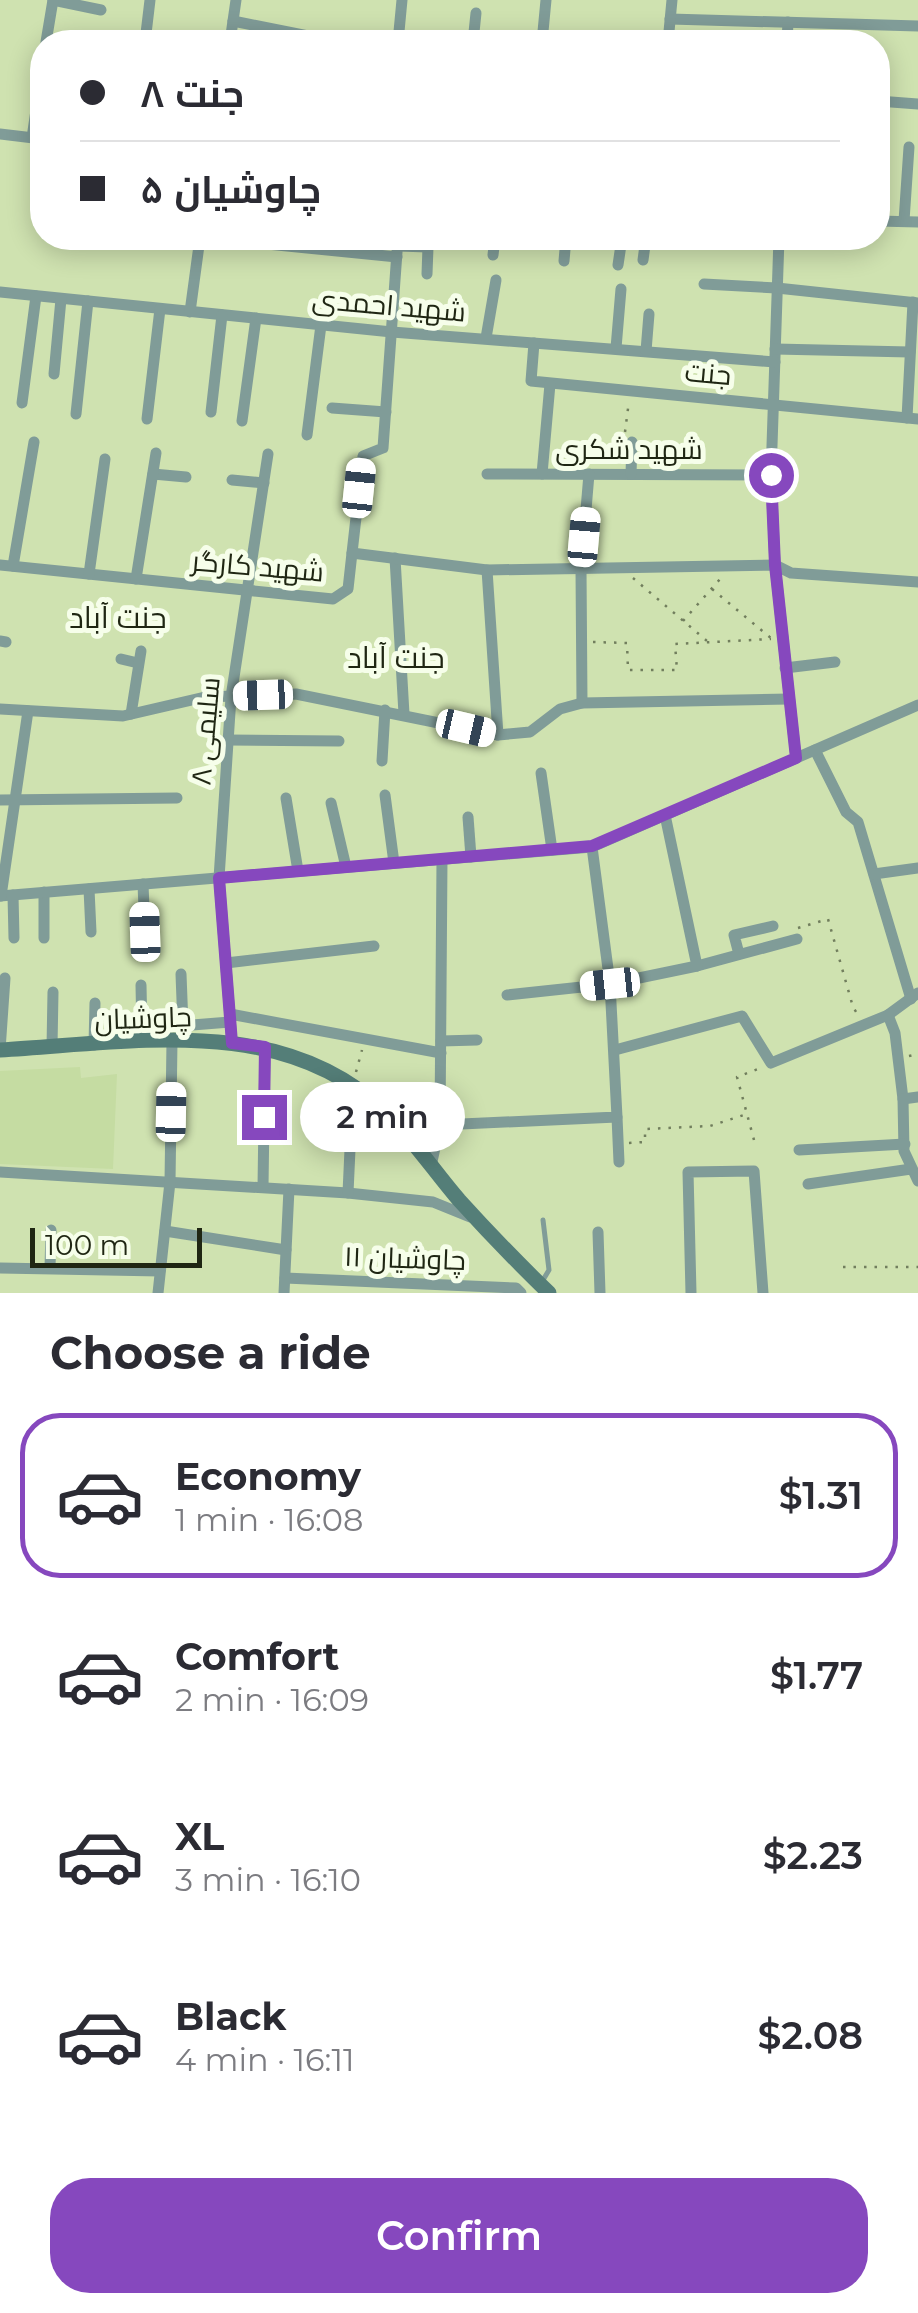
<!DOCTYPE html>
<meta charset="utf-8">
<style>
body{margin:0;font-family:Montserrat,Cairo,sans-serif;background:#f2f2f3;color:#2b2b33;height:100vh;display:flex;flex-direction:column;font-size:38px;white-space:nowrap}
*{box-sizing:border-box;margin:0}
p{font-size:32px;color:#7c7c81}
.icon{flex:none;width:55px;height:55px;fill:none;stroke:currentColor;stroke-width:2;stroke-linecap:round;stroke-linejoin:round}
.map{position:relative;height:1293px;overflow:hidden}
.panel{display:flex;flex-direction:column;background:#fff;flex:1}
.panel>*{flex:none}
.guide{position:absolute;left:30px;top:30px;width:860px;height:220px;border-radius:40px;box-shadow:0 5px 25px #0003;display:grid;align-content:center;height:220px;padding:0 50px;background:#fff}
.scale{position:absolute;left:30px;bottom:25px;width:172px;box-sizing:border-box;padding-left:10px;border:5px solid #1f2613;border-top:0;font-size:28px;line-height:35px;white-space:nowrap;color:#1f2613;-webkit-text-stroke:8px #f6feea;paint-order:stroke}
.end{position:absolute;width:45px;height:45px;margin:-22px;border:12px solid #8648be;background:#fff;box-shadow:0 0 0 5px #fff}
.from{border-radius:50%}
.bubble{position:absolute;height:70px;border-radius:35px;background:#fff;box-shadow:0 5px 25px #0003;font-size:32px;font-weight:600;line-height:70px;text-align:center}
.car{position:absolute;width:30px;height:60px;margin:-30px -15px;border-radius:12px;box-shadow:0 0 8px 2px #0007;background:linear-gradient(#fff 24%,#345 0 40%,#fff 0 76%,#345 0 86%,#fff 0)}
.guide b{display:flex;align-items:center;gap:35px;height:95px;font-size:38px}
.guide b+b{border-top:2px solid #e1e1e2}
.guide i{width:25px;height:25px;background:#2b2b33}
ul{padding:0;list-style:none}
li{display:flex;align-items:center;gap:30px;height:165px;margin:0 20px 15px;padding:0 30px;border:5px solid transparent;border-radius:40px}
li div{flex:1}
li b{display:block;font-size:38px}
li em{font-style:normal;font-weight:600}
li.current{border-color:#8648be}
li>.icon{width:90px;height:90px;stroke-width:1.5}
h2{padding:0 50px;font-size:45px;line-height:120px}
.primary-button{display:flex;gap:20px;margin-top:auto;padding:20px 50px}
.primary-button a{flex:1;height:115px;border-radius:40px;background:#8648be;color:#fff;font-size:40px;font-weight:600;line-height:115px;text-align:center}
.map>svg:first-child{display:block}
</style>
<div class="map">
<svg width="918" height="1293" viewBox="0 0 918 1293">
<rect width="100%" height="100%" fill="#cfe2b0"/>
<polygon fill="#c5dca2" points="80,1067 81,1078 117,1074 113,1169 0,1164 0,1071"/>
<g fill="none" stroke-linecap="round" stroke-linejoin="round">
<g stroke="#717e5d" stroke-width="2.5" stroke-dasharray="2.5 8" stroke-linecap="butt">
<polyline points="625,432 629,401"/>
<polyline points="633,578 707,641"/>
<polyline points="712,589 772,639"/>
<polyline points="683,621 721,578"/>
<polyline points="593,642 627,643 628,670 677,670 675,644 771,639"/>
<polyline points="798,928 828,919 853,1007 858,1015"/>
<polyline points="909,1056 918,1054"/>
<polyline points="356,1072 362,1050"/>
<polyline points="754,1140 737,1077 758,1069"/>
<polyline points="629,1143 645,1142 645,1129 710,1126 747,1114"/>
<polyline points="843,1267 918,1267"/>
</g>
<polyline stroke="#809c98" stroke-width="5" points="543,1280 549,1270 543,1220"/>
<g stroke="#809c98" stroke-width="11">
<polyline points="53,0 101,10"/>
<polyline points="670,19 918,26"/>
<polyline points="233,21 338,42"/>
<polyline points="46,42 53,0"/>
<polyline points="145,42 150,0"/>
<polyline points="230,42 236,0"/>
<polyline points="398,42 402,0"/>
<polyline points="473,42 476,13"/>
<polyline points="542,42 546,0"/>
<polyline points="668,42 672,0"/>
<polyline points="787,42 788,22"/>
<polyline points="878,101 918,104"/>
<polyline points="0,134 42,139"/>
<polyline points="32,138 42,68"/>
<polyline points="42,220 42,221"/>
<polyline points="878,221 918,222"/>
<polyline points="904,221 909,147"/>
<polyline points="207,238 397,257"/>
<polyline points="779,238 771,475 775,565 796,758"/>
<polyline points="398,246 428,247 428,238"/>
<polyline points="493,255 495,238"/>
<polyline points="643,260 646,238"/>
<polyline points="564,261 566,238"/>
<polyline points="618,265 622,238"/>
<polyline points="427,274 428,247"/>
<polyline points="704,284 777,288 918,303"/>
<polyline points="0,292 392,332 775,362"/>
<polyline points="190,312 200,238"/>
<polyline points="486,338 496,280"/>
<polyline points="534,343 531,381 918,419"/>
<polyline points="616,348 621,289"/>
<polyline points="775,349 910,352"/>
<polyline points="646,351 649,314"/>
<polyline points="54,374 61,299"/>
<polyline points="22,403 36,296"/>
<polyline points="332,408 386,412"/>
<polyline points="211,412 222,315"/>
<polyline points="76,414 88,301"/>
<polyline points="907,418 913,302"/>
<polyline points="147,419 160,309"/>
<polyline points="242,421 256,318"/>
<polyline points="307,435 321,325"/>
<polyline points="153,474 186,477"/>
<polyline points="487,474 771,475"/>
<polyline points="542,474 550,384"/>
<polyline points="631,474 632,442"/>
<polyline points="232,480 264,483"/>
<polyline points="352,553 363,456 383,448 398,238"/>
<polyline points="395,558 404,714"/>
<polyline points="0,565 333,599 348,589 352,553 487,570 775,565 791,573 918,582"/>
<polyline points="13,566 34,442"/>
<polyline points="487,570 498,735"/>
<polyline points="89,574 105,459"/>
<polyline points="136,579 156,453"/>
<polyline points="0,641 6,642"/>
<polyline points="121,659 138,663"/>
<polyline points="785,668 835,662"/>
<polyline points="582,703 581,569 589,474"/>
<polyline points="0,709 123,716 205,697 296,694 498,735 530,732 560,709 582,703 789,699"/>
<polyline points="131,714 141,651"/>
<polyline points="228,740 339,741"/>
<polyline points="815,750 846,812 858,822 911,999"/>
<polyline points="382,761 385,710"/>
<polyline points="541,773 552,850"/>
<polyline points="385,795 394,863"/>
<polyline points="286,798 298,871"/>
<polyline points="0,800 177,798"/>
<polyline points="331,803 346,867"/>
<polyline points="468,817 471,857"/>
<polyline points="874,874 918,868"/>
<polyline points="143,884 145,933"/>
<polyline points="89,889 91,932"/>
<polyline points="44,892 44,938"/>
<polyline points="13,895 14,938"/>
<polyline points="0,896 592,847 918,705"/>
<polyline points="1,896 28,711"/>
<polyline points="739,954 734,935 773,926"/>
<polyline points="226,963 374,946"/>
<polyline points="697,966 797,939"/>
<polyline points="181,974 183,1026"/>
<polyline points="141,985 142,1033"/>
<polyline points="507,995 610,984 697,966 665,815"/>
<polyline points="230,1014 441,1053"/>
<polyline points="888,1015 895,1033 903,1099 904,1151 918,1181"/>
<polyline points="142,1029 230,1022"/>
<polyline points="441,1041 477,1040"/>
<polyline points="232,1043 219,878 231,697 268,454"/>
<polyline points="94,1045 95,1003"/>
<polyline points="52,1047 53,992"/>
<polyline points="0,1050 5,978"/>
<polyline points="615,1050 742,1016 771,1063 888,1015 918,993"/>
<polyline points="903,1099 918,1097"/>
<polyline points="617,1117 619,1162"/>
<polyline points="440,1125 617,1117 610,984 592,847"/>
<polyline points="799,1150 905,1144"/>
<polyline points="431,1166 440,1125 442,859"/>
<polyline points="0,1172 348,1193 433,1202 470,1217"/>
<polyline points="808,1184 911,1169"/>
<polyline points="263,1187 265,1047"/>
<polyline points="348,1193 353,1084"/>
<polyline points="165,1231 286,1250"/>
<polyline points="598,1232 600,1293"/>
<polyline points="0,1268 160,1271"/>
<polyline points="50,1268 51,1230"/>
<polyline points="285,1278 516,1288 521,1293"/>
<polyline points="158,1293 170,1182 172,1041"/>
<polyline points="284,1293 289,1189"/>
<polyline points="691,1293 688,1172 754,1171 763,1293"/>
</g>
<path stroke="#547e78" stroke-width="15" d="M 0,1050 C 130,1043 282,1012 385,1112 C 413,1139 434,1171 459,1200 C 488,1232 518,1263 549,1293"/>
</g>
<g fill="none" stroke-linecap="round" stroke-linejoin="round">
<polyline stroke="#8648be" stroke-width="12" points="264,1117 265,1047 232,1043 219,878 592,846 796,758 775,565 771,475"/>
</g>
<g text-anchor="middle" stroke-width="10" stroke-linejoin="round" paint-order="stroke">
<g font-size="28" fill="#1f2613" stroke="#f6feea">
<text transform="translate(389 305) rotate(5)" y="10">شهید احمدی</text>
<text transform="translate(708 373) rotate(5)" y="10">جنت</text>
<text x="629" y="459">شهید شکری</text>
<text transform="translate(258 566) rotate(5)" y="10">شهید کارگر</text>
<text transform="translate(205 731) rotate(-85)" y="10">سلیمی ۸</text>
<text transform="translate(143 1018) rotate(-2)" y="10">چاوشیان</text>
<text transform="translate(405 1258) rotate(2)" y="10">چاوشیان ۱۱</text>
</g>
<g font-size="30" fill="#1f2613" stroke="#f6feea">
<text x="118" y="628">جنت آباد</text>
<text x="396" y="668">جنت آباد</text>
</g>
</g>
</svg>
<div class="scale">100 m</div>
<i class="end from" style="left:771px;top:475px"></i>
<i class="end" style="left:264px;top:1117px"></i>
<div class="bubble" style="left:300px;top:1082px;width:165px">2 min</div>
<i class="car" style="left:359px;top:488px;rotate:6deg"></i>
<i class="car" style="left:584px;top:537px;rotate:5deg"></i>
<i class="car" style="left:263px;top:695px;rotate:268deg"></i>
<i class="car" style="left:466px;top:728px;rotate:103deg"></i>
<i class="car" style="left:145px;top:932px;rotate:358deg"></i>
<i class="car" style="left:610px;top:984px;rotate:264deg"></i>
<i class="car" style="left:171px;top:1112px;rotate:1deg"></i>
<div class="guide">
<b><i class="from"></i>جنت ۸</b>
<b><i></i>چاوشیان ۵</b>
</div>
</div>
<section class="panel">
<h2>Choose a ride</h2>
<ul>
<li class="current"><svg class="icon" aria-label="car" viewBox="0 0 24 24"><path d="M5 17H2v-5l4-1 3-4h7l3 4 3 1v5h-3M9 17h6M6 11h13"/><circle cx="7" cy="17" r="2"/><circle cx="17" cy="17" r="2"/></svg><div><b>Economy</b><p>1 min · 16:08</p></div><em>$1.31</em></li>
<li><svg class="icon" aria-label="car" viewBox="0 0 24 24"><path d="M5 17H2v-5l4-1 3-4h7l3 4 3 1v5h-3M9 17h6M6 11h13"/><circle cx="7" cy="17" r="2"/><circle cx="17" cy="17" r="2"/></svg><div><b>Comfort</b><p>2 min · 16:09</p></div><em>$1.77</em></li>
<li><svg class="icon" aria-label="car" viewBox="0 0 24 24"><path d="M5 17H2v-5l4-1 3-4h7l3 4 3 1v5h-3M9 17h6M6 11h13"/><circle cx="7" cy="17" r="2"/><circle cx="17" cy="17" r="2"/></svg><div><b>XL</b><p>3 min · 16:10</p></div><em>$2.23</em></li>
<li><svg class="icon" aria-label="car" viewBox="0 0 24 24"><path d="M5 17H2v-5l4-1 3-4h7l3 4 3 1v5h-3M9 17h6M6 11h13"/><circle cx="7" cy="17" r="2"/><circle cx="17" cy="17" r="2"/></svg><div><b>Black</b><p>4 min · 16:11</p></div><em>$2.08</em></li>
</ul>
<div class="primary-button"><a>Confirm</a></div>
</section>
